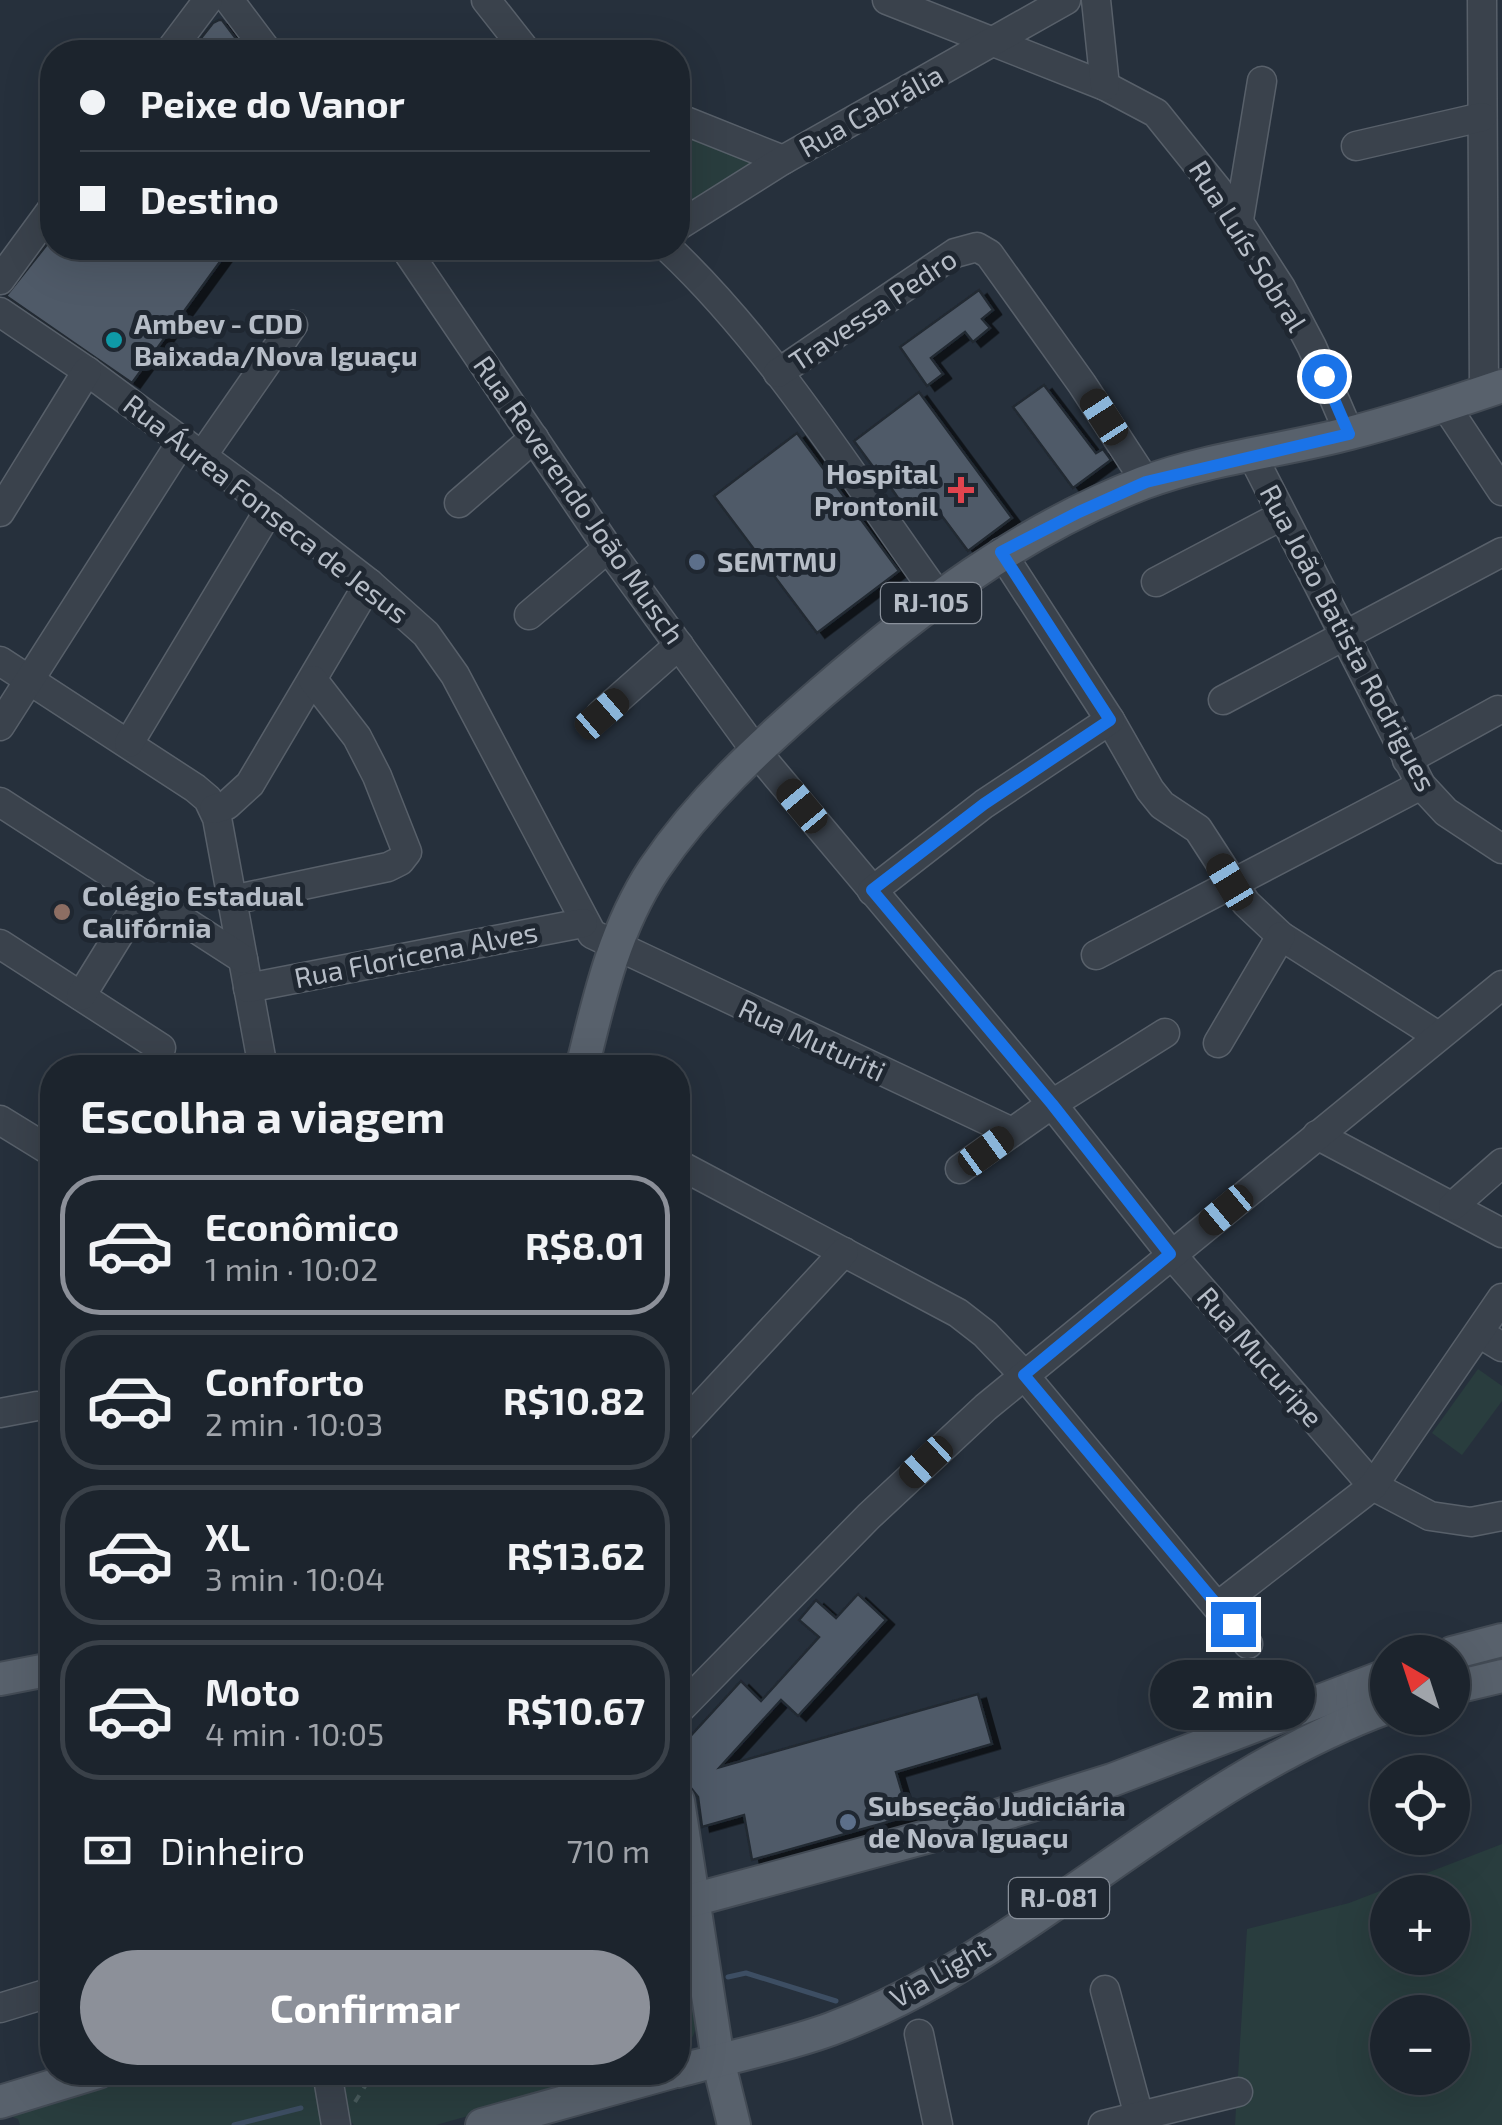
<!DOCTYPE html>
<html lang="pt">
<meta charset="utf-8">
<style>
body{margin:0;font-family:"Exo 2",sans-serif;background:#252c35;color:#f1f3f6;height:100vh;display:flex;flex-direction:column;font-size:38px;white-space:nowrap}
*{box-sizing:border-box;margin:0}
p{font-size:32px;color:#a0a4aa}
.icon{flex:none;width:55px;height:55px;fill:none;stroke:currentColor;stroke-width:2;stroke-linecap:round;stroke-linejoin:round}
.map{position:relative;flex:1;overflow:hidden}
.drawer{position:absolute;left:40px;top:1055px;width:650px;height:1030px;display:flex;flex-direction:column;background:#1c242d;border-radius:40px;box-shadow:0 10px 40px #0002,0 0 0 2px #3a4149}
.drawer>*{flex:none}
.hud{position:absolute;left:40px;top:40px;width:650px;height:220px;border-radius:40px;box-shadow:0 10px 40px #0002,0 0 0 2px #3a4149;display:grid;align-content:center;height:220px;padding:0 40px;background:#1c242d}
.needle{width:65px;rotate:321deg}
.fabs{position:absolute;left:1370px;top:1635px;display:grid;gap:20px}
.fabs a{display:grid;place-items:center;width:100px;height:100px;border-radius:50%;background:#1c242d;box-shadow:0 10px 40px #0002,0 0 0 2px #3a4149;font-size:50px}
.end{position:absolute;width:45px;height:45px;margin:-22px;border:12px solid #1a73e8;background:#fff;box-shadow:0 0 0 5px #fff}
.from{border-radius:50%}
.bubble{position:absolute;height:70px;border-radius:35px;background:#1c242d;box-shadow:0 10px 40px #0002,0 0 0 2px #3a4149;font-size:32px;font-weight:700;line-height:70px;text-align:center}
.car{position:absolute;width:30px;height:60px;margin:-30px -15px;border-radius:12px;box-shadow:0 0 8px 2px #0007;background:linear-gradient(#222 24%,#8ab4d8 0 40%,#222 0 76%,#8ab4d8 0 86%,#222 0)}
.hud b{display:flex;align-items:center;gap:35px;height:95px;font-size:38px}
.hud b+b{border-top:2px solid #3a4149}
.hud i{width:25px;height:25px;background:#f1f3f6}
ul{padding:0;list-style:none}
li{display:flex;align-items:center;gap:30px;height:140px;margin:0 20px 15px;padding:0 20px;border:5px solid #3a4149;border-radius:40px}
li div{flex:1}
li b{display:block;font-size:38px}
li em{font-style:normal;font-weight:700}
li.selected{border-color:#8c9099}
li>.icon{width:90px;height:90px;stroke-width:1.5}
h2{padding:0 40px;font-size:45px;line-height:120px}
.pay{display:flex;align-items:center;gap:25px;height:110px;padding:0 40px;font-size:38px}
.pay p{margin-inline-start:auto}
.primary-button{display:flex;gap:20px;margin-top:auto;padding:20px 40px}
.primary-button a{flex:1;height:115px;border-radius:60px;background:#8c9099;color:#fff;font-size:40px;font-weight:700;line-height:115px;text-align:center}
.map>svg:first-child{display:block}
</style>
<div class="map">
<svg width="1502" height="2125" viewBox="0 0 1502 2125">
<defs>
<filter id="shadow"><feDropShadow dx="8" dy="4.5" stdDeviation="0" flood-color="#0009"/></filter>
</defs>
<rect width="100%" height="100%" fill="#26303c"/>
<g fill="#293d3e" fill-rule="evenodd">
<polygon points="678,128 763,161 678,208"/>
<polygon points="1478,1369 1502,1386 1502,1401 1462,1455 1432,1433"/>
<path d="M 1502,1844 L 1502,2125 L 1235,2125 L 1247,1929 L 1349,1903 ZM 1388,1892 L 1452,1892 L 1452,1958 L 1388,1958 ZM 1388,2012 L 1452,2012 L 1452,2078 L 1388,2078 Z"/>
<path d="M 678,1949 L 684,1958 C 694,1999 711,2023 678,2057 Z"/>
<polygon points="313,2072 323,2125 20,2125 18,2119 10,2116 148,2073"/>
<polygon points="334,2073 622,2073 436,2125 354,2125 343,2113"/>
</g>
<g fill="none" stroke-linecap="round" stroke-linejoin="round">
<g stroke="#3d4e63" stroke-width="5">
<polyline points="728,1977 746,1973 836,2001"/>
<polyline points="678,1995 681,1993"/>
<polyline points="400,2073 401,2072"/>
<polyline points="234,2125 301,2108"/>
</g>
</g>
<g fill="#505a67" stroke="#212933" stroke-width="2.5" filter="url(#shadow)">
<polygon points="219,20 222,20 246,52 190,52 213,23"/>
<polygon points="52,238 52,248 230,248 132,383 6,296"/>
<polygon points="979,290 993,310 982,319 990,328 973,342 965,332 931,358 943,374 927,386 900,347"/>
<polygon points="1044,385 1096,453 1103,449 1111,460 1073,488 1013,407"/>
<polygon points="919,392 1012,518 968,551 927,496 907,511 876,466 874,468 854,441"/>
<polygon points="797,433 899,571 817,633 714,496"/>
<polygon points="858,1594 886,1620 798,1716 781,1700 720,1767 978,1694 992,1744 896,1772 909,1816 752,1860 744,1815 702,1827 698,1797 687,1783 683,1761 685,1742 741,1681 761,1701 819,1637 799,1620 816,1600 836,1618"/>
</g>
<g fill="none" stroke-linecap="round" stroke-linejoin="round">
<g stroke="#58606a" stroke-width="31">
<g id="minor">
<polyline points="229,0 268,52"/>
<polyline points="486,0 527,52"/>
<polyline points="887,0 1105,86 1156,113 1218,190 1281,288 1312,347 1349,433"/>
<polyline points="1096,0 1105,86"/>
<polyline points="1482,0 1484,392"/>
<polyline points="169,52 208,0"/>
<polyline points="678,118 783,160"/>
<polyline points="1356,146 1482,117"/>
<polyline points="1239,220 1262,81"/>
<polyline points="678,226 783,160 1066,0"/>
<polyline points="405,248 608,548 755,750 1052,1104 1171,1254 1373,1486 1430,1516 1471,1522 1502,1516"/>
<path d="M 668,248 C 772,346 855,481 939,597"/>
<polyline points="0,280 52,209"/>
<polyline points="0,312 87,371 271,507 369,583 426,634 455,675 592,934 1012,1132"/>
<polyline points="778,373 955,253 977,247 989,254 1082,384 1146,482"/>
<polyline points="1445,405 1502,491"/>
<polyline points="1252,455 1421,785 1446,812 1502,849"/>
<polyline points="202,456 293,325"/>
<polyline points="459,503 534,438"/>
<polyline points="0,512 87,371"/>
<polyline points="1001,552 1110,720 1150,790 1162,805 1198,829 1246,903 1281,936 1438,1036"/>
<polyline points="1156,582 1281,516"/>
<polyline points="529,615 608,548"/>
<polyline points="0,661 195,788 208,799 217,818 263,1068"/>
<polyline points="1223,700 1502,552"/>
<polyline points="601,714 679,645"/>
<polyline points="0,726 182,441"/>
<polyline points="129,743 271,507"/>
<polyline points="1407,760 1498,710"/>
<polyline points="0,802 243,959"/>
<polyline points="214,809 227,805 250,784 369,583"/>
<polyline points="872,891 984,804 1110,720"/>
<polyline points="232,900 388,867 400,861 407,852 377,776 357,737 313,680"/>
<polyline points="0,944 161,1048"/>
<polyline points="1096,955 1421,785"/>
<polyline points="248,988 583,923"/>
<polyline points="81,996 144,894"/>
<polyline points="1218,1043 1281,936"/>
<polyline points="0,1120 52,1152"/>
<polyline points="1317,1135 1502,1233"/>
<polyline points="678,1164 958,1313 985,1334 1024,1375 1248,1644"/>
<polyline points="960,1169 1052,1104 1165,1033"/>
<polyline points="1453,1206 1502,1163"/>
<polyline points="1479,1333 1502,1347"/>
<polyline points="0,1413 37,1406"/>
<polyline points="678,1431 844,1252"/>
<polyline points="1218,1606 1373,1486 1502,1298"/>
<polyline points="678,1711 869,1516 986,1407 1502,985"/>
<polyline points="1105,1990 1139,2116"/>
<polyline points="0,2008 52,1992"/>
<polyline points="919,2034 938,2125"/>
<polyline points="327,2072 336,2125"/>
<polyline points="1103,2125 1238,2092"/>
</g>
</g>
<g stroke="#434b55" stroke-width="36">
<g id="major">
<path d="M 582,1068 C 599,998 614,930 654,869 C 700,801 759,747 821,693 C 921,607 1019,531 1143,483 C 1209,458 1282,451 1350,433 C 1401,420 1452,403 1502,386"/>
<polyline points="1452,1653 1502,1640"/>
<polyline points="0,1679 52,1669"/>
<polyline points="1452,1688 1502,1676"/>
<polyline points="678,1801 718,2060 734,2125"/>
<polyline points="678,1904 952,1830 1112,1780 1388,1675"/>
<path d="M 678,2071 C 728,2057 782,2047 831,2029 C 869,2015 906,1997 941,1977 C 1092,1889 1221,1768 1388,1707"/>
<polyline points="0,2102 98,2072"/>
<polyline points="482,2125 672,2072"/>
</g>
</g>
<polyline stroke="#485a5c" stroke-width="4" stroke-dasharray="8 8" stroke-linecap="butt" points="355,2102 374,2072"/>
<use href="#minor" stroke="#3a424c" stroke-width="28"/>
<use href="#major" stroke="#58616c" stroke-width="32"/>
</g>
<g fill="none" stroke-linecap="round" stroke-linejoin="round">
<polyline stroke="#1a73e8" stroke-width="12" points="1233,1624 1024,1375 1170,1254 1052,1104 872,890 984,804 1110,720 1001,552 1079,512 1146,482 1349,434 1324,376"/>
</g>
<circle fill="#0f9aa8" stroke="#1f2731" stroke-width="4" cx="114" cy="340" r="10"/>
<path fill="#e0444e" stroke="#1f2731" stroke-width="4" d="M956 475h10v10h10v10h-10v10h-10v-10h-10v-10h10z"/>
<g fill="#5c6f8a" stroke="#1f2731" stroke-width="4">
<circle cx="697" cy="562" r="10"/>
<circle cx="848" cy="1822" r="10"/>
</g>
<circle fill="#8d6e63" stroke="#1f2731" stroke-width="4" cx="62" cy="912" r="10"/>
<g text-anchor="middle" stroke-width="10" stroke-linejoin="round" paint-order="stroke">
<g fill="#1f2731" stroke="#89909a" stroke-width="2.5">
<rect x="881" y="583" width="100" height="40" rx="8"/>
<rect x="1009" y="1878" width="100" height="40" rx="8"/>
</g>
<g font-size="25" font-weight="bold" fill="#b6bdc7">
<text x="931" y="612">RJ-105</text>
<text x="1059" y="1907">RJ-081</text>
</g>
<g font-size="28" fill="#b6bdc7" stroke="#1f2731">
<text transform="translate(871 111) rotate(-29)" y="10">Rua Cabrália</text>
<text transform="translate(1248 246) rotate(58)" y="10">Rua Luís Sobral</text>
<text transform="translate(873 310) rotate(-34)" y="10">Travessa Pedro</text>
<text transform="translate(579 500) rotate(55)" y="10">Rua Reverendo João Musch</text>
<text transform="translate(266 509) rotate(38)" y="10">Rua Áurea Fonseca de Jesus</text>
<text transform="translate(1348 638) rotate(62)" y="10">Rua João Batista Rodrigues</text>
<text transform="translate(416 955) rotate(-11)" y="10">Rua Floricena Alves</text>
<text transform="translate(812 1040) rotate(25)" y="10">Rua Muturiti</text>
<text transform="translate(1260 1357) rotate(49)" y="10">Rua Mucuripe</text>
<text transform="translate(940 1973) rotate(-30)" y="10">Via Light</text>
</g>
<g font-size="28" font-weight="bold" fill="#b6bdc7" stroke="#1f2731" text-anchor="start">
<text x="134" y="334">Ambev - CDD<tspan x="134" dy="32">Baixada/Nova Iguaçu</tspan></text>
<text x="938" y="484" text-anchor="end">Hospital<tspan x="938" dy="32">Prontonil</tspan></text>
<text x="717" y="572">SEMTMU</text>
<text x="82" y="906">Colégio Estadual<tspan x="82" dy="32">Califórnia</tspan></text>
<text x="868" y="1816">Subseção Judiciária<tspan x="868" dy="32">de Nova Iguaçu</tspan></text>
</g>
</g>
</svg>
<div class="fabs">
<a><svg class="needle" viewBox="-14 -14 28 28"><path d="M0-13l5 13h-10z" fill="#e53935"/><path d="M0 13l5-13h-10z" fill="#a0a4aa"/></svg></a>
<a><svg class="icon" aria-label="locate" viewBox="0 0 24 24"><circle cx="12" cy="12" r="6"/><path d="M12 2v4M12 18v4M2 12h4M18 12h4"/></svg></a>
<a>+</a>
<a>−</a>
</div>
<i class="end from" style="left:1324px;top:376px"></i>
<i class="end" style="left:1233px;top:1624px"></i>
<div class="bubble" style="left:1150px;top:1660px;width:165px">2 min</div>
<i class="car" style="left:1104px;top:417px;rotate:327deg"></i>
<i class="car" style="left:602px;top:714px;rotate:49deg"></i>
<i class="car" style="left:802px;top:806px;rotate:320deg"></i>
<i class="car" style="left:1230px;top:882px;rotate:329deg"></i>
<i class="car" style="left:986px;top:1151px;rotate:54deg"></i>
<i class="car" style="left:1226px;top:1210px;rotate:230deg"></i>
<i class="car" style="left:926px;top:1462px;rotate:227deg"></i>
<div class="hud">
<b><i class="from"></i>Peixe do Vanor</b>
<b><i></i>Destino</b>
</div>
<section class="drawer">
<h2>Escolha a viagem</h2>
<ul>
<li class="selected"><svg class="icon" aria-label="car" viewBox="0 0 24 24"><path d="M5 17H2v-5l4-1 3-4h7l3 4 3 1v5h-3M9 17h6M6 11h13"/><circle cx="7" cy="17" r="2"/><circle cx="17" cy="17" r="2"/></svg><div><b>Econômico</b><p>1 min · 10:02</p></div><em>R$8.01</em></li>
<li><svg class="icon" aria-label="car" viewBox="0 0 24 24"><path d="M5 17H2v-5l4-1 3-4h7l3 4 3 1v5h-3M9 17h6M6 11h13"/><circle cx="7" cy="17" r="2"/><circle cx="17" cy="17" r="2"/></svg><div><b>Conforto</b><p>2 min · 10:03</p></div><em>R$10.82</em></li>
<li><svg class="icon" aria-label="car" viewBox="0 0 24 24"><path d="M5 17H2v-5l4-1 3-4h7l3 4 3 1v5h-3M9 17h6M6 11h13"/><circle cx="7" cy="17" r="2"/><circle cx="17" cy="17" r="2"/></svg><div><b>XL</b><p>3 min · 10:04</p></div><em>R$13.62</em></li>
<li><svg class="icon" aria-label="car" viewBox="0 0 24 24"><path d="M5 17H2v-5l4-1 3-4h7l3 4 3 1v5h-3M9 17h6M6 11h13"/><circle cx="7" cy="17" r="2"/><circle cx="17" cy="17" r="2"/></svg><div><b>Moto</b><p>4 min · 10:05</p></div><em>R$10.67</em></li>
</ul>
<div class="pay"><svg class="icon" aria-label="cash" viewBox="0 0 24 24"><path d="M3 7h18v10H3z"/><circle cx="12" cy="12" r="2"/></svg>Dinheiro<p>710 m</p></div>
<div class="primary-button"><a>Confirmar</a></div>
</section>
</div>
